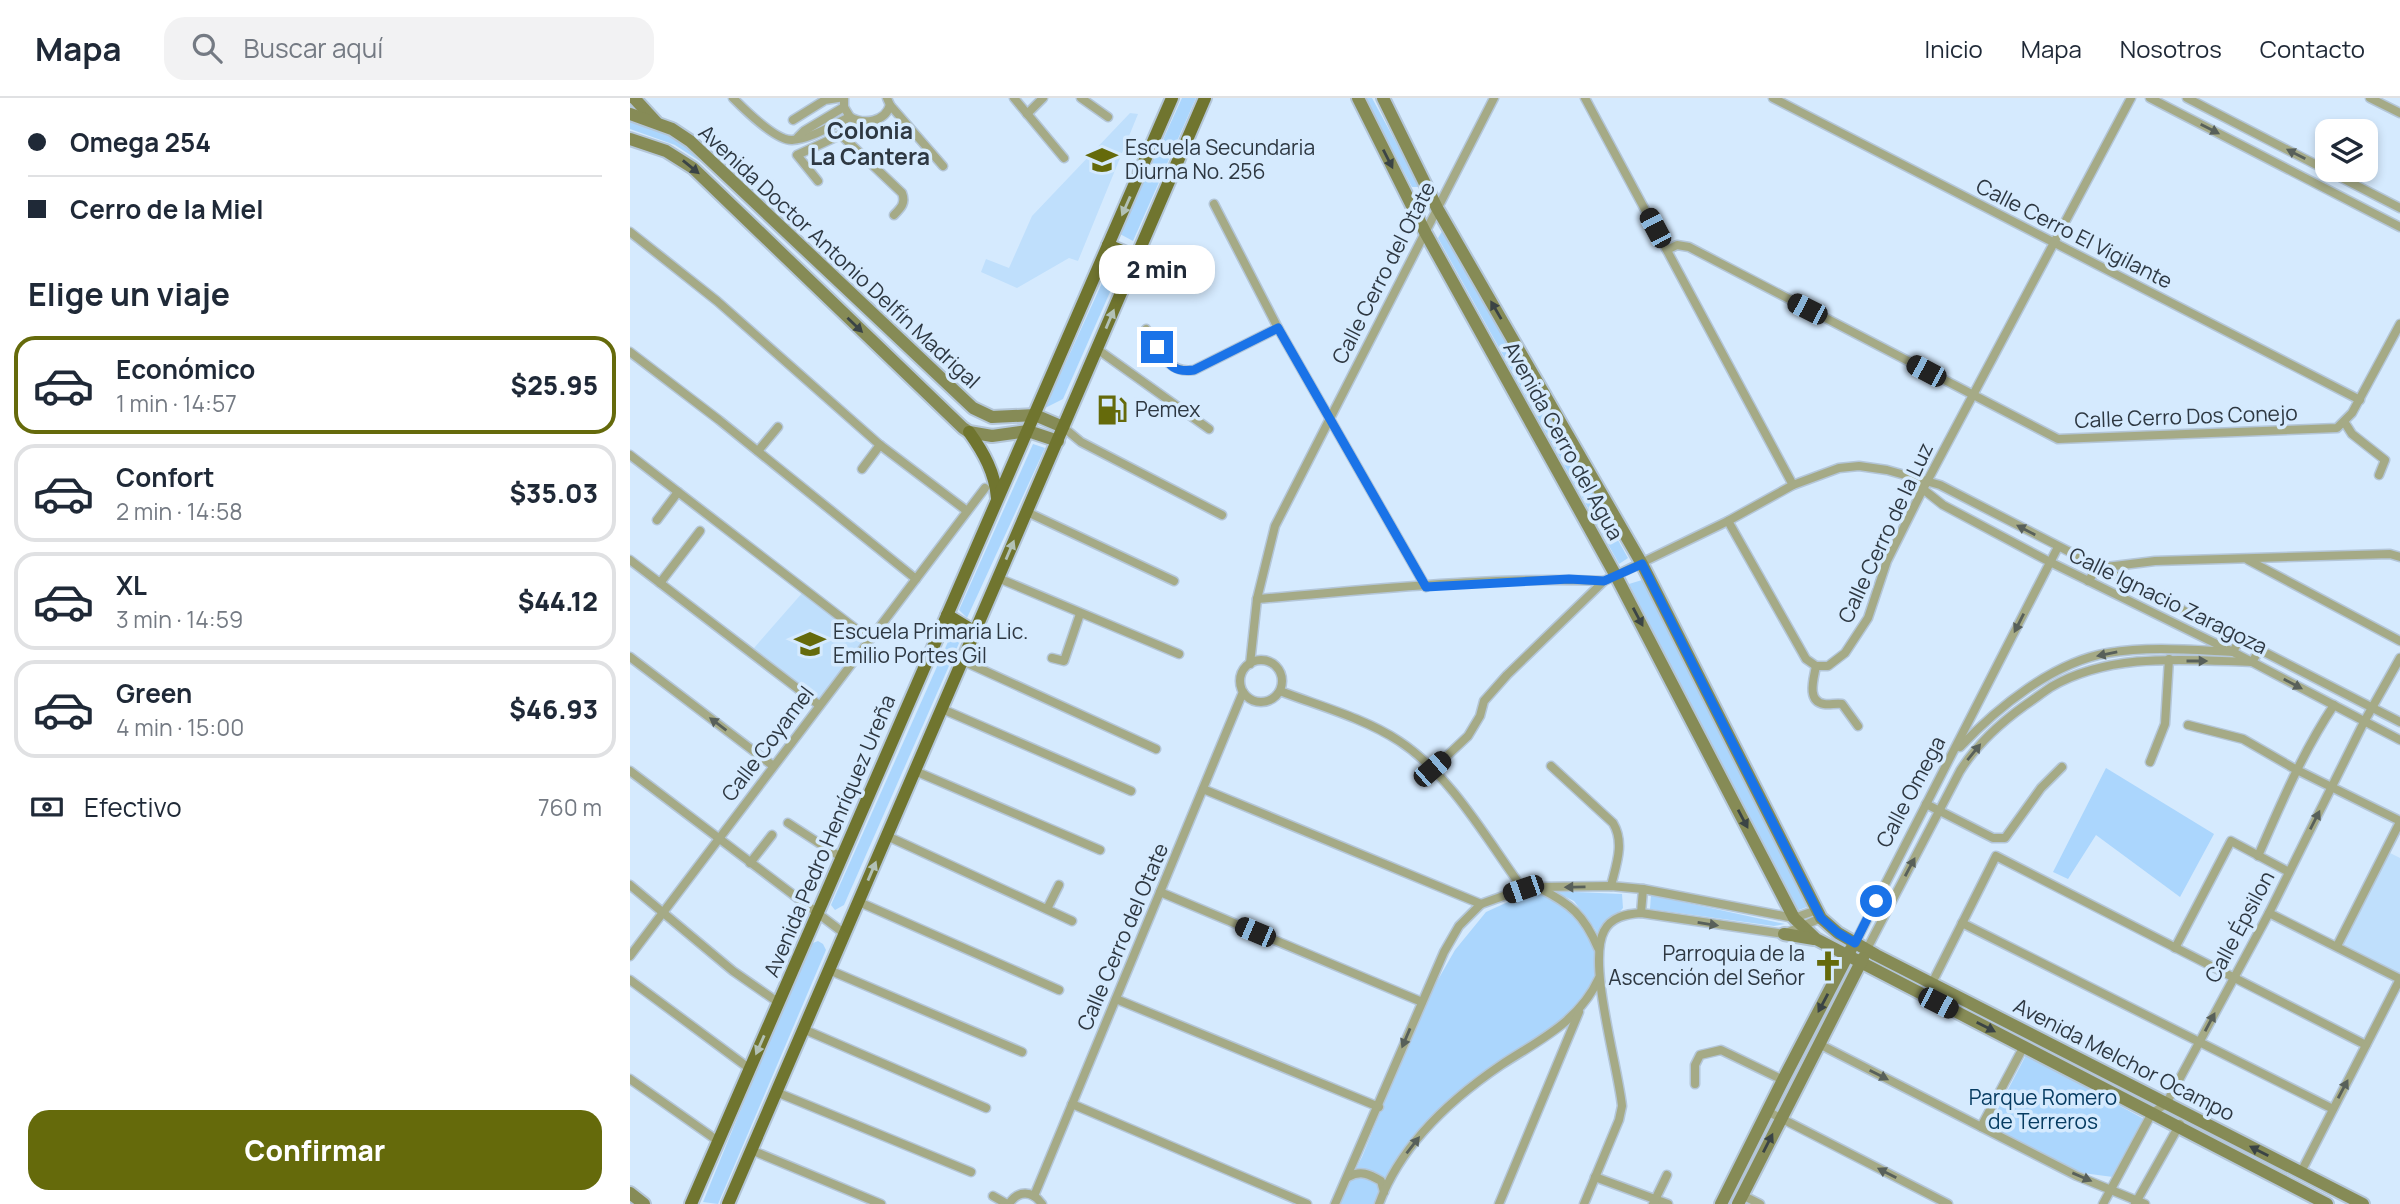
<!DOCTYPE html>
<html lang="es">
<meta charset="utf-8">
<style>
body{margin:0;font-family:Manrope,sans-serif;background:#f2f2f3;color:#1f2937;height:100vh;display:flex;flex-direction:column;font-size:26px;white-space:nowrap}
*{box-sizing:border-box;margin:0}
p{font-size:23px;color:#747a83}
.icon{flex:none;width:38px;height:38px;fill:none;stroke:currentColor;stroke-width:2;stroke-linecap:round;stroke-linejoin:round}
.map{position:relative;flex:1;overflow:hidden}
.panel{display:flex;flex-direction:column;background:#fff;width:630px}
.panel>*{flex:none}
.hud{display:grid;align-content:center;height:154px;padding:0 28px;background:#fff}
.fabs{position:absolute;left:1685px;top:21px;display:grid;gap:14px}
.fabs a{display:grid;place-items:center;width:63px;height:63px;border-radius:14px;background:#fff;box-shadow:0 4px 10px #0003;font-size:35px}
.end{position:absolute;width:32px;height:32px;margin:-16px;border:9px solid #1a73e8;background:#fff;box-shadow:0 0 0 4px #fff}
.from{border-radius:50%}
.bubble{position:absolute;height:49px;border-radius:21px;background:#fff;box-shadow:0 4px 10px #0003;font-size:23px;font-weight:800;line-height:49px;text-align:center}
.car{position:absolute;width:21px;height:42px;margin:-21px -10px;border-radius:9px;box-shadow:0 0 5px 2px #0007;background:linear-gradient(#222 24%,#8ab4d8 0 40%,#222 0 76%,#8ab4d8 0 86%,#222 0)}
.hud b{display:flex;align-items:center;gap:24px;height:66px;font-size:26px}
.hud b+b{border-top:2px solid #e0e1e3}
.hud i{width:18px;height:18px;background:#1f2937}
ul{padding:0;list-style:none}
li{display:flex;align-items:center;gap:21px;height:98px;margin:0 14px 10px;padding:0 14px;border:4px solid #e0e1e3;border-radius:21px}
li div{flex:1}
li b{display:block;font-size:26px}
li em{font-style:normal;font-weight:800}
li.current{border-color:#656a0b}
li>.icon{width:63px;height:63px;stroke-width:1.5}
h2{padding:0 28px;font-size:32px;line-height:84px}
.pay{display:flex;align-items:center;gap:18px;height:77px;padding:0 28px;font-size:26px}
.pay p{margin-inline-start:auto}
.button{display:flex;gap:14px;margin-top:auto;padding:14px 28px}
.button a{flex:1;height:80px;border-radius:21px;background:#656a0b;color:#fff;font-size:28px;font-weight:800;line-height:80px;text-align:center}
header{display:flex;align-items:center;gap:42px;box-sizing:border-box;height:98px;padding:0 35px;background:#fff;border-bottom:2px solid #e0e1e3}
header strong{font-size:33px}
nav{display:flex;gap:38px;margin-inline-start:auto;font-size:24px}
.search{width:490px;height:63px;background:#f2f2f3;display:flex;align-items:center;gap:18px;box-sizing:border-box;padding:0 24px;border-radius:21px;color:#747a83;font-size:26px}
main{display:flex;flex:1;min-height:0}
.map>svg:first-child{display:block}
</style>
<header>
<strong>Mapa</strong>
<div class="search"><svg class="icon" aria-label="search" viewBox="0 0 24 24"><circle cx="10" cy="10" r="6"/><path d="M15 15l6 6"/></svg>Buscar aquí</div>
<nav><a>Inicio</a><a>Mapa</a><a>Nosotros</a><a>Contacto</a></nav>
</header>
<main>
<section class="panel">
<div class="hud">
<b><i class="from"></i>Omega 254</b>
<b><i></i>Cerro de la Miel</b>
</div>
<h2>Elige un viaje</h2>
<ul>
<li class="current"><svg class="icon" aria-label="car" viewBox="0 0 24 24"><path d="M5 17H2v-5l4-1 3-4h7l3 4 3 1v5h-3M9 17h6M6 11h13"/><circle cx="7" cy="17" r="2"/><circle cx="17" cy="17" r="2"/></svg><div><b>Económico</b><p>1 min · 14:57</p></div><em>$25.95</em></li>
<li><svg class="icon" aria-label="car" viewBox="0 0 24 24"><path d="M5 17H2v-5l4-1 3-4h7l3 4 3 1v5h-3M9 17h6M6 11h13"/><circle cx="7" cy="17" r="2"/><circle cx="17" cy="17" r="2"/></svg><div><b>Confort</b><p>2 min · 14:58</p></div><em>$35.03</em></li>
<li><svg class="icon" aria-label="car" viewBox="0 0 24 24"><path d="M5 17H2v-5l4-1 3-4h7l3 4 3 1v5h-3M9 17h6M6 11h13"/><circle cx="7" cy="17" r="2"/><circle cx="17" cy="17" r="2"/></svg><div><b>XL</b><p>3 min · 14:59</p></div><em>$44.12</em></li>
<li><svg class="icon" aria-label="car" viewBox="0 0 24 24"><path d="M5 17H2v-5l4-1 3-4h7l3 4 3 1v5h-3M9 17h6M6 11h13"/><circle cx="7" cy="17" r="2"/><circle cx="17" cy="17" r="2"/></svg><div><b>Green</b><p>4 min · 15:00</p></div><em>$46.93</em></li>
</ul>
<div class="pay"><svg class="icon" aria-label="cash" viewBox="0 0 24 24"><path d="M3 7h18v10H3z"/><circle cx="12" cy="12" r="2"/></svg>Efectivo<p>760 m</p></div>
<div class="button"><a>Confirmar</a></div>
</section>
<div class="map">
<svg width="1770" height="1106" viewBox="0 0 1770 1106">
<rect width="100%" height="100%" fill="#d5eafe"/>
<g fill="#bfdffc">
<polygon points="500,15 508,16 448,163 439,160 387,190 351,174 356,161 379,170 402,118"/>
<polygon points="173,494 234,542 190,602 124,550"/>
<polygon points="1756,753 1770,760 1770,881 1707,848"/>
</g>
<g fill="#abd6fd">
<polygon points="552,0 566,0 503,143 490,136"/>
<polygon points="734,0 742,0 790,89 782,89"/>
<path d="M 0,20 C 27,27 54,42 71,64 L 45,47 L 0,31 Z"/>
<polygon points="814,130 998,460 989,466 808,140"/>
<polygon points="482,163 491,169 433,301 415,310"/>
<polygon points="403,346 415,350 337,520 329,512"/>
<polygon points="1012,482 1177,809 1166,813 999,486"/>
<polygon points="325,528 333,536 214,807 205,812 201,807"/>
<polygon points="1476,670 1584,736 1550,799 1466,737 1438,781 1423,774"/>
<polygon points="923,793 992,796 993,810 968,839 965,831 944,803"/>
<path d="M 900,794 C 909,796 919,798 927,802 C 955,817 973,856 963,887 C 960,895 952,903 947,910 L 798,1026 L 748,1106 L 707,1106 L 732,1059 L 794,906 L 825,852 L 856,814 Z"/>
<polygon points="1021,797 1155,826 1144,828 1020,811"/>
<polygon points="188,843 193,846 196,852 88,1106 73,1104 178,847"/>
<polygon points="1242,858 1525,1004 1519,1008 1237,863"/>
<polygon points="1396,957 1514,1021 1483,1079 1445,1074 1358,1030"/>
</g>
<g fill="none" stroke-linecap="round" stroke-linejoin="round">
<g stroke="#b4c6d8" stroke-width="11">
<g id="street">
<path d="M 103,0 C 114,11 146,43 162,42 C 181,41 202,27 220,19"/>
<path d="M 214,0 L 214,9 L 220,19 C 234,27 255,24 260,7 L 257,0"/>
<polyline points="384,0 434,60"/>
<polyline points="451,0 478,19"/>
<polyline points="955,0 1163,387"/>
<polyline points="1143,0 1730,302"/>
<polyline points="1520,0 1770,129"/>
<polyline points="1557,0 1770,110"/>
<polyline points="1740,0 1770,15"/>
<polyline points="260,7 313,68"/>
<polyline points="397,16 413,0"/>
<polyline points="163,22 195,2 208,0"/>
<path d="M 211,37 L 272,95 C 276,105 271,110 264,117"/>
<polyline points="168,39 174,33 214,9"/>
<polyline points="188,83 167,57 223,31 231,24"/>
<polyline points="584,106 648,230 796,489"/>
<polyline points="0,134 87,203 250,347 337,413"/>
<polyline points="1037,152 1047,147 1059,149 1428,341 1707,330 1722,315 1770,226"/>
<path d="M 516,231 C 529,251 536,276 564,272 L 648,230"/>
<polyline points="467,251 579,331"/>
<polyline points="0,254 89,322 286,481"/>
<polyline points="1715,325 1722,336 1755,362 1749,377"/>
<polyline points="433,329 451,344 592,417"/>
<polyline points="128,353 148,329"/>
<polyline points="0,357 239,541"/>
<polyline points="232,371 250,347"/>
<polyline points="1289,388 1313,407 1420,464 1603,554 1770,642"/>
<polyline points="397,414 544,483"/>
<polyline points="27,422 48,394"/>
<polyline points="1098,423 1176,561 1186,568 1198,568 1215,555 1238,520 1257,463 1293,391 1501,0"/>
<polyline points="0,462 189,607"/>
<polyline points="1618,462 1770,543"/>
<polyline points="368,480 549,556"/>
<polyline points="1458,483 1468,470 1525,463 1760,456 1770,459"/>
<polyline points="30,485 70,433"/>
<path d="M 627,501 C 742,492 858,478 974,483"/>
<polyline points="0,559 142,667"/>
<polyline points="422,560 434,563 450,516"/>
<circle cx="631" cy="583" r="21"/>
<polyline points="333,563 526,651"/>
<polyline points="620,566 627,501 645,428 864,0"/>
<path d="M 1186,568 C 1184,580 1176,603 1194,606 C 1200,607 1206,605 1212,606 L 1228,628"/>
<path d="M 650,593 C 689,608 734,620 769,643 C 820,676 858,743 893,791"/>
<polyline points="312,611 501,693"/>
<polyline points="1558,627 1613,641 1665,671 1770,723"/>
<path d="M 1330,649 C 1367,610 1423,564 1478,555 C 1519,548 1562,552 1603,554 L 1610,540"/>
<polyline points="1520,664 1535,626 1539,561"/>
<path d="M 921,668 L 983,725 C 995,745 986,767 981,788"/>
<polyline points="802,672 838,638 850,618 854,603 877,577 974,483 1098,423 1163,387 1209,370 1229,368 1257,372 1310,387 1770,624"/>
<polyline points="0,673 215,836"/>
<polyline points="285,673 470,752"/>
<polyline points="573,691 851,806"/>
<polyline points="1296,706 1363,740 1375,740 1411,690 1432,669"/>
<polyline points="158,725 212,760"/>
<polyline points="257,738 442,823"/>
<path d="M 1628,758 C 1651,706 1672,655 1704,607"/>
<polyline points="120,765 142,737"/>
<polyline points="0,787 103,873 149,905"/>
<path d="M 909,790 C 941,806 954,817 968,850"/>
<polyline points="530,794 792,904"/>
<polyline points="229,804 429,892"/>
<polyline points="417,811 429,787"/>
<polyline points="1011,815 1013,791"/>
<polyline points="1639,815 1770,881"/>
<polyline points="1332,825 1703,1011"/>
<polyline points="1225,845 1428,449"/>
<polyline points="1707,848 1770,724"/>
<polyline points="1545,850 1601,743 1659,774"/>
<path d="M 1237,851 L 1330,673 C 1347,646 1369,626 1394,608 C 1403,602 1412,595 1421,589 C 1481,554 1556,562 1622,564 L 1630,551"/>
<polyline points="0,858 355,390"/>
<polyline points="199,872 392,954"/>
<polyline points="0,882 120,971"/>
<polyline points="1302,885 1366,758 1736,947"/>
<polyline points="486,901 749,1009"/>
<polyline points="173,931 356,1010"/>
<polyline points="1189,946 1447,1078 1515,1106"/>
<polyline points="0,981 88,1043"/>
<polyline points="1065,986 1065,967 1070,957 1091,952 1153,982"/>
<polyline points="146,994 341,1074"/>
<polyline points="442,1006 677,1106"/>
<polyline points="1137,1013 1318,1106"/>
<polyline points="1351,1029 1394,948"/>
<polyline points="121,1052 251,1106"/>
<polyline points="1671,1074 1770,881"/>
<path d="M 718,1079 C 731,1072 739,1076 751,1083 L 754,1094"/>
<polyline points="965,1079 1038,1106"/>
<polyline points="1112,1097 1130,1106"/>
<polyline points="363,1098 377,1106"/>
<polyline points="404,1098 613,594"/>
<path d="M 379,1106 C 388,1092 402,1092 412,1106"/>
<polyline points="705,1106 814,854 829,828 851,806 893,791 907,789 981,788 1013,791 1164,820 1187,812"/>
<path d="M 749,1106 C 770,1048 821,1001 871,967 C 909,942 949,924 969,880"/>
<polyline points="869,1106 949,914"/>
<path d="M 954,1106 L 989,1022 L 992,1008 C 988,968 957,865 974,833 C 981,819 996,816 1011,815 L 1154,836 L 1191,820"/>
<polyline points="1023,1106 1037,1077"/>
<polyline points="1473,1106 1522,1015 1536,1006 1639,815 1734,624 1770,560"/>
<polyline points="1505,1106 1550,1026"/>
</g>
</g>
<g stroke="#b4c6d8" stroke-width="16">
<g id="secondary">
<polyline points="4,0 26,24"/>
<polyline points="728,0 795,134 986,478 1164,820 1186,841 1697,1106"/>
<polyline points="753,0 807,110 1012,466 1191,820 1208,835 1246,857 1733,1106"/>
<polyline points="0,16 42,31 60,43 343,310 362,319 405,317 433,329"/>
<polyline points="0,41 36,53 63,70 333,330 339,334 362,338 398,333 428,343"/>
<polyline points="1154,836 1184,841"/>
<polyline points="0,1095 14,1106"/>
<polyline points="1091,1106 1153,982 1221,851"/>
<polyline points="1108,1106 1233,860"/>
</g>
</g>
<g stroke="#b4c6d8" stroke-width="16">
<g id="primary">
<polyline points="478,147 506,159"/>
<path d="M 339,334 C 354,355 365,375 367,400"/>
<polyline points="317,517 345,534"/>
<polyline points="61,1106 542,0"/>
<polyline points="98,1106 575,0"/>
</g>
</g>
<use href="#street" stroke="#a5aa86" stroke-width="8"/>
<use href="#secondary" stroke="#868b56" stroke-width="12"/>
<use href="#primary" stroke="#70752f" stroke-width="12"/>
</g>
<defs><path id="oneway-solid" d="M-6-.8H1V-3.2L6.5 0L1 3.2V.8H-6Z" transform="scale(1.75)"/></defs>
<g fill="#58605a">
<use href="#oneway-solid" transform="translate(1580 31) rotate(27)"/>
<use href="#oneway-solid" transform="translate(1666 56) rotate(-153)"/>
<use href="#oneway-solid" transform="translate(1396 432) rotate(-152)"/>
<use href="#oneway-solid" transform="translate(1389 525) rotate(117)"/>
<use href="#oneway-solid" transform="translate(1477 556) rotate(168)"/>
<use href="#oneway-solid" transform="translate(1567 563)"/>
<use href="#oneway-solid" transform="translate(1663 586) rotate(28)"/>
<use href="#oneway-solid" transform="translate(88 626) rotate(-143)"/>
<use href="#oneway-solid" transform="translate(1344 654) rotate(-51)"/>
<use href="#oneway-solid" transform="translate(1685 722) rotate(-63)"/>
<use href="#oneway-solid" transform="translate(1280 769) rotate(-62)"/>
<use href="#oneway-solid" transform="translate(945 789) rotate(179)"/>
<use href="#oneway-solid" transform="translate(1078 826) rotate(9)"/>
<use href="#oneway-solid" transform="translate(1580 924) rotate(-62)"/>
<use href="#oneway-solid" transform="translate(776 940) rotate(113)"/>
<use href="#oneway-solid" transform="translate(1249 977) rotate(27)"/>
<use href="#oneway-solid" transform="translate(1713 991) rotate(-62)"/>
<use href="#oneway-solid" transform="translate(783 1047) rotate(-52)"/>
<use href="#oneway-solid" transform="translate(1257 1075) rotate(-153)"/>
<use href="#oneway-solid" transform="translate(1452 1079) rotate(23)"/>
</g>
<g fill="#3b4445">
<use href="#oneway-solid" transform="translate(758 61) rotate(63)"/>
<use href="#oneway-solid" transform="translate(61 69) rotate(39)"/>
<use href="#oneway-solid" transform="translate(866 212) rotate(-120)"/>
<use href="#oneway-solid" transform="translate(225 227) rotate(44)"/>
<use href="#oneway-solid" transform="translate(1008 519) rotate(62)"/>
<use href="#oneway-solid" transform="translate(1113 721) rotate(62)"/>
<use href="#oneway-solid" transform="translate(1193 905) rotate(118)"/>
<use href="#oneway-solid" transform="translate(1356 929) rotate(27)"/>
<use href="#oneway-solid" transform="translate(1138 1045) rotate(-63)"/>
<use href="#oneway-solid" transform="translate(1629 1053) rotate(-153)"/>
</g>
<g fill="#b2c1b6">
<use href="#oneway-solid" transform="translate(496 108) rotate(114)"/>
<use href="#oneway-solid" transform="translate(480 221) rotate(-67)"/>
<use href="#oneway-solid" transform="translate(380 452) rotate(-67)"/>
<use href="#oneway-solid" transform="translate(242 773) rotate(-67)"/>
<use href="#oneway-solid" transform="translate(130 947) rotate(114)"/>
</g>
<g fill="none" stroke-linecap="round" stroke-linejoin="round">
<path stroke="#1a73e8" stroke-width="9" d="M 527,249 C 539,266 542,275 564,272 L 648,230 L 796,489 L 939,481 L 974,483 L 1012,466 L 1191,820 L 1208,835 L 1225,845 L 1246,803"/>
</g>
<defs>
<g id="school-bare" transform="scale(2.415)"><path d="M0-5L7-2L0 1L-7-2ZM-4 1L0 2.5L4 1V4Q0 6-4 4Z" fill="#656a0b" stroke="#d5eafe" stroke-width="2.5" paint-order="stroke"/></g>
<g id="fuel-bare" transform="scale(2.415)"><path d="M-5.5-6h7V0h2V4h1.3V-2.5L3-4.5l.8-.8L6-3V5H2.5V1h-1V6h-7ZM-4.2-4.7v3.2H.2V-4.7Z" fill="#656a0b" stroke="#d5eafe" stroke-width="2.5" paint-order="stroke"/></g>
<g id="university-bare" transform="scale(2.415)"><path d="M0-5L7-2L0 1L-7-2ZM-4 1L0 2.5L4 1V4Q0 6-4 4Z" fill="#656a0b" stroke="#d5eafe" stroke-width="2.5" paint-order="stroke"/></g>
<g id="church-bare" transform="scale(2.415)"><path d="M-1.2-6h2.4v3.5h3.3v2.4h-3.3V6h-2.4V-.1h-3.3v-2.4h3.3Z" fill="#656a0b" stroke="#d5eafe" stroke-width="2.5" paint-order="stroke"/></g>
</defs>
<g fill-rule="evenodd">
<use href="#school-bare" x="472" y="62"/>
<use href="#fuel-bare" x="482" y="312"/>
<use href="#university-bare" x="180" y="546"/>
<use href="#church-bare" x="1198" y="868"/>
</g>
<g text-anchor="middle" stroke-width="7" stroke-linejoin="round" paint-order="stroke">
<g font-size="21" fill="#2e3842" stroke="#d5eafe" text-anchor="start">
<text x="495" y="57">Escuela Secundaria<tspan x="495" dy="24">Diurna No. 256</tspan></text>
<text x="505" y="319">Pemex</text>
<text x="203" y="541">Escuela Primaria Lic.<tspan x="203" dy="24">Emilio Portes Gil</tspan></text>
<text x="1175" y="863" text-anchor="end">Parroquia de la<tspan x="1175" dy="24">Ascención del Señor</tspan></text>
</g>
<g font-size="21" fill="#2e3842" stroke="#d5eafe">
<text transform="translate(1444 136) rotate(27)" y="7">Calle Cerro El Vigilante</text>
<text transform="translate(209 159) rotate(43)" y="7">Avenida Doctor Antonio Delfín Madrigal</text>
<text transform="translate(754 175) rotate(-63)" y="7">Calle Cerro del Otate</text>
<text transform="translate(1556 319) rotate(-2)" y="7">Calle Cerro Dos Conejo</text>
<text transform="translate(933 343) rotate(61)" y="7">Avenida Cerro del Agua</text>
<text transform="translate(1256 435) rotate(-65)" y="7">Calle Cerro de la Luz</text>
<text transform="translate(1538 503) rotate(26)" y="7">Calle Ignacio Zaragoza</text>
<text transform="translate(138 646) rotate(-53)" y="7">Calle Coyamel</text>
<text transform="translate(1281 694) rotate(-62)" y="7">Calle Omega</text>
<text transform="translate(200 738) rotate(-67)" y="7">Avenida Pedro Henríquez Ureña</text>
<text transform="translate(1610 829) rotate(-62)" y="7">Calle Épsilon</text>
<text transform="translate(493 839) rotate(-67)" y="7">Calle Cerro del Otate</text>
<text transform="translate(1494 962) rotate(27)" y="7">Avenida Melchor Ocampo</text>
</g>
<g font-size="21" fill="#073c62" stroke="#d5eafe">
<text x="1413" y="1007">Parque Romero<tspan x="1413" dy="24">de Terreros</tspan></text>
</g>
<g font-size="23" font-weight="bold" fill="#2e3842" stroke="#d5eafe">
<text x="240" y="41">Colonia<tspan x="240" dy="26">La Cantera</tspan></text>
</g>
</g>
</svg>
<div class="fabs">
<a><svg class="icon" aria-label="layers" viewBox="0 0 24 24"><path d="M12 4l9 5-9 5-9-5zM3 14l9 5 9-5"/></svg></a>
</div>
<i class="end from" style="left:1246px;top:803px"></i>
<i class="end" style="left:527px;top:249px"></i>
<div class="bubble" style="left:469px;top:147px;width:116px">2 min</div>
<i class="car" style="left:1025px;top:130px;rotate:332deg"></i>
<i class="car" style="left:1177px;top:211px;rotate:297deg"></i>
<i class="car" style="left:1296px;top:273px;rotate:298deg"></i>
<i class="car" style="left:802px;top:671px;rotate:49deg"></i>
<i class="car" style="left:893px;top:791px;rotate:251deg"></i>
<i class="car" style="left:625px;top:834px;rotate:293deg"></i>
<i class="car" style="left:1308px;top:905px;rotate:117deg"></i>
</div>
</main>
